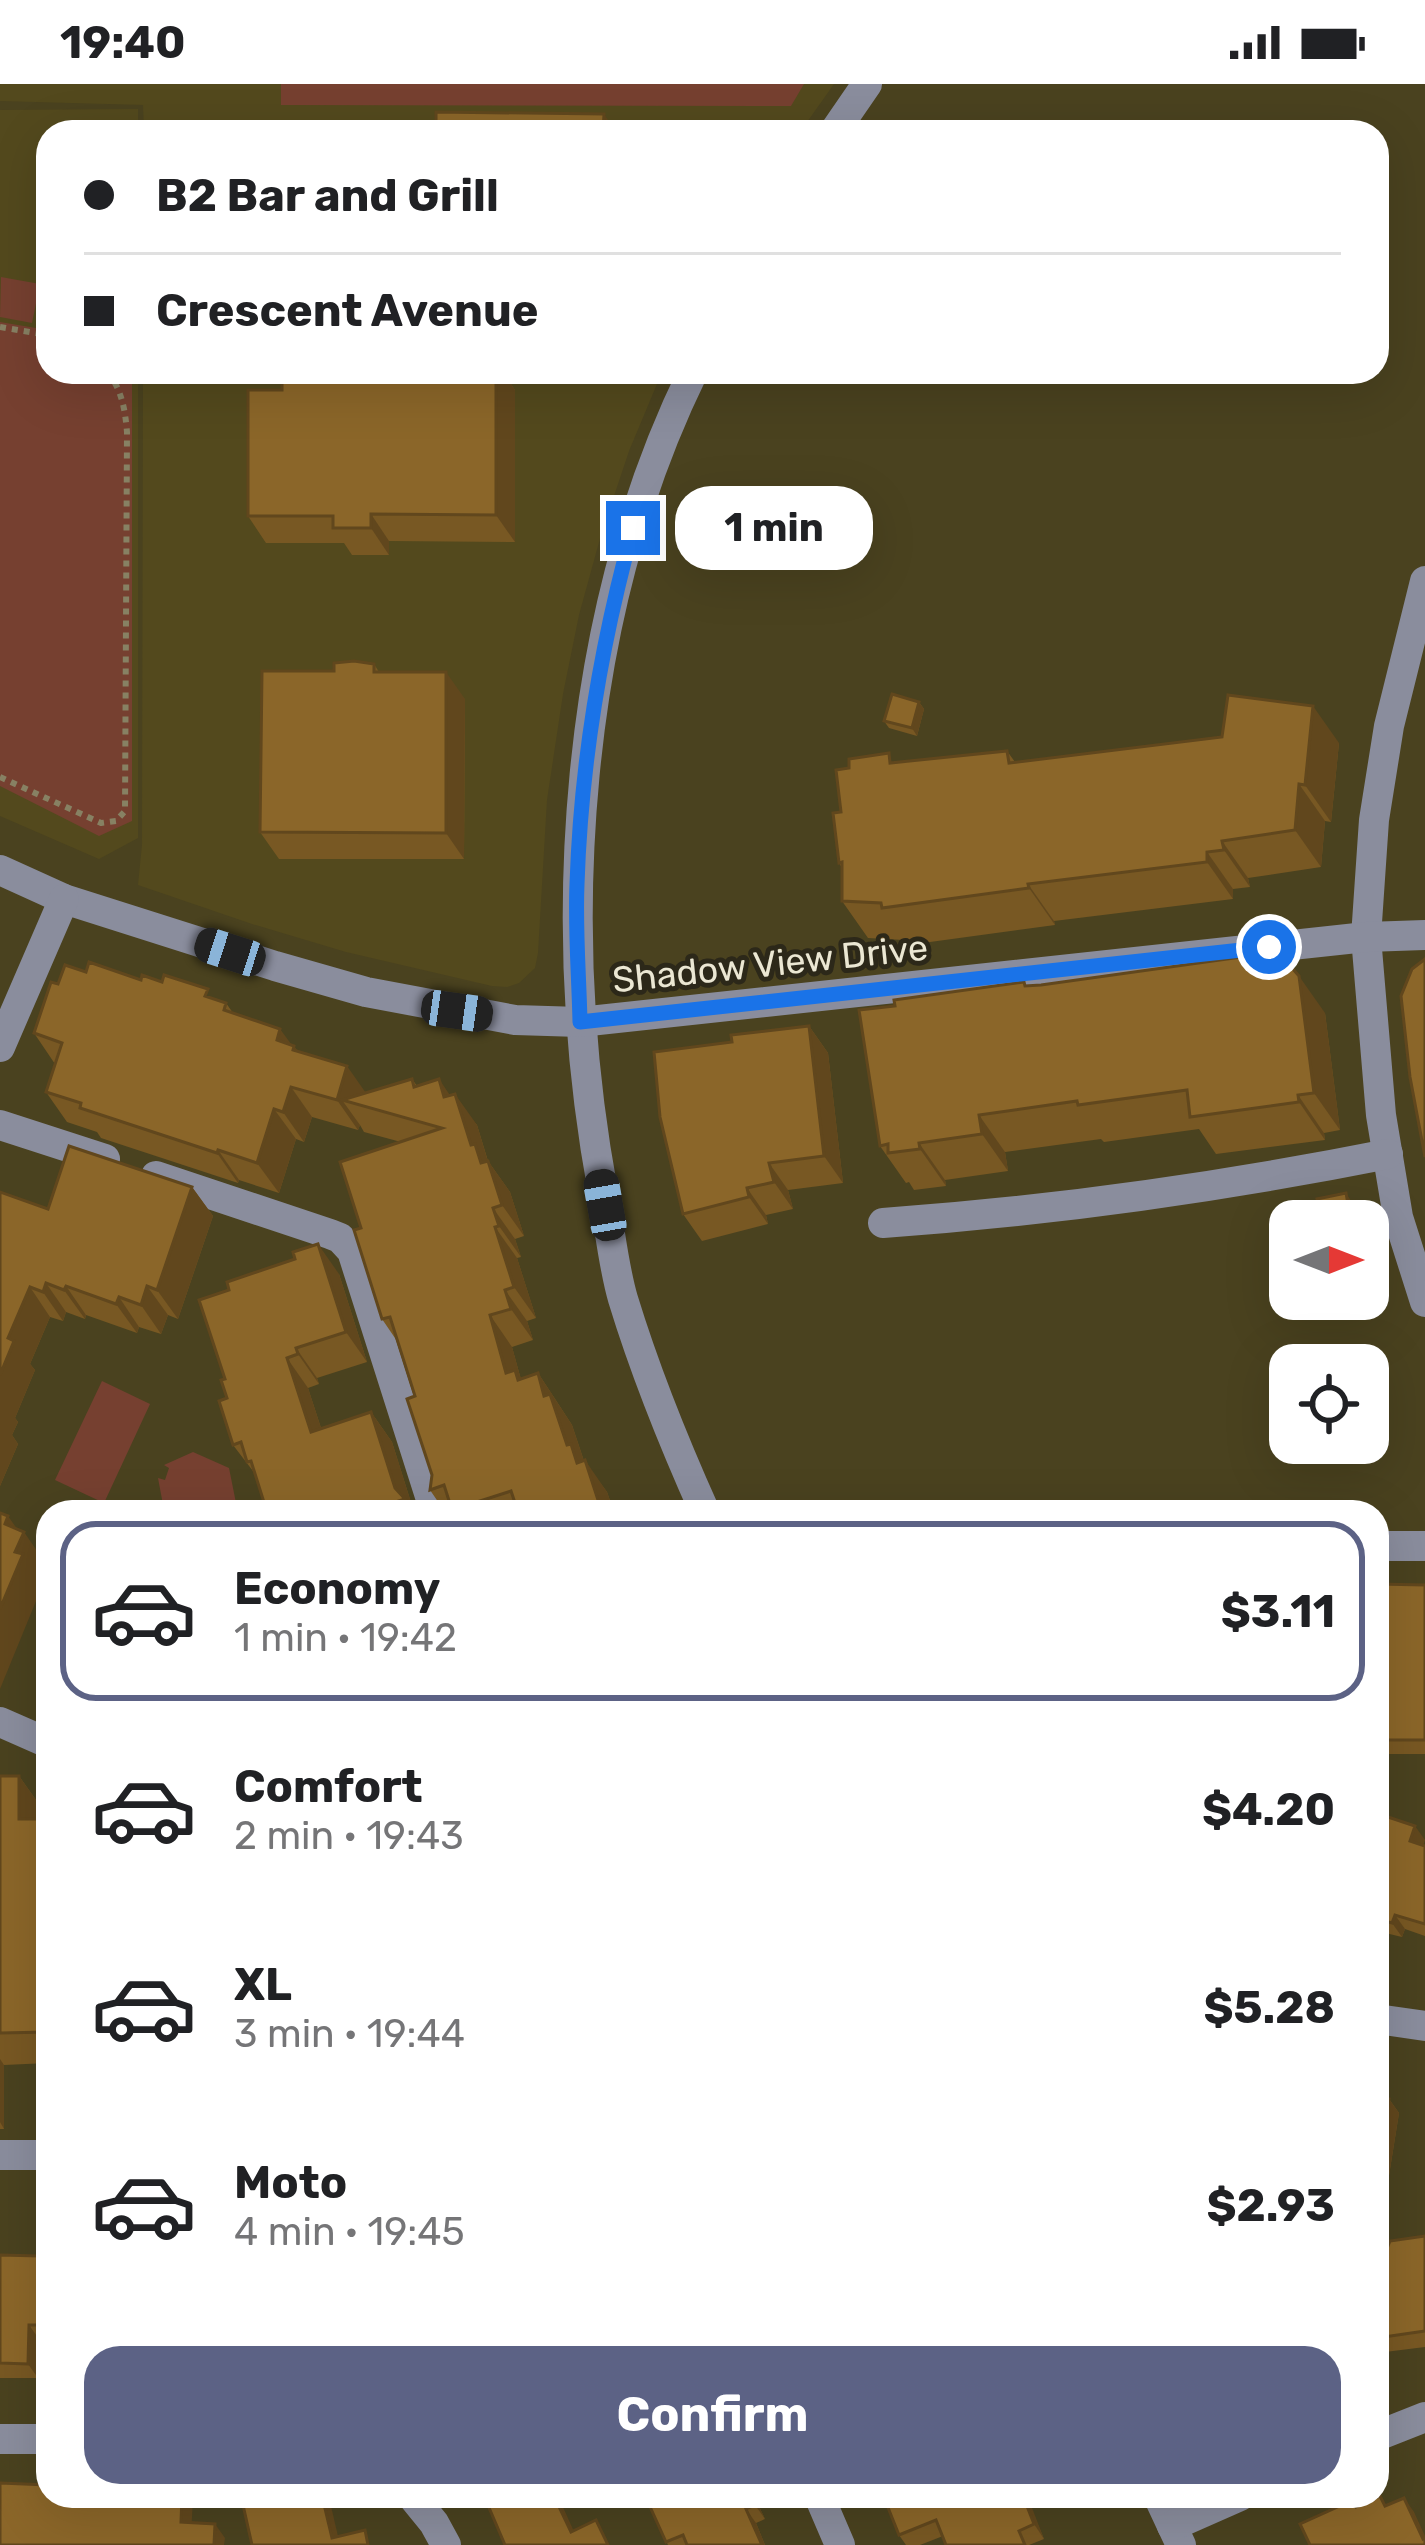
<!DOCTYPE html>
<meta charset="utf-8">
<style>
body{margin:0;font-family:Rubik,sans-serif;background:#f2f2f2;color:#202124;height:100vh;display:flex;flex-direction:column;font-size:45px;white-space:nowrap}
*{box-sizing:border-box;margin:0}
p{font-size:39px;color:#757577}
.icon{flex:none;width:66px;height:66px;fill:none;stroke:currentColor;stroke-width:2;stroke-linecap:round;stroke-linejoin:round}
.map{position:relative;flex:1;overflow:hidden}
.sheet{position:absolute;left:36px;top:1416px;width:1353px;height:1008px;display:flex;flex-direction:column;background:#fff;border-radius:36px;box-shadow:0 12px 48px #0002}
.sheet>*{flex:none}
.guide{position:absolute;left:36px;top:36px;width:1353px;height:264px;border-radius:36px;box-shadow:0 12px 48px #0002;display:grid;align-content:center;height:264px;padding:0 48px;background:#fff}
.needle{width:78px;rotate:90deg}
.buttons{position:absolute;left:1269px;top:1116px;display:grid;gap:24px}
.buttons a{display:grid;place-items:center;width:120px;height:120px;border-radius:24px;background:#fff;box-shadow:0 12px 48px #0002;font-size:60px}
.end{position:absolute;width:54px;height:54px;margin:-27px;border:15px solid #1a73e8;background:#fff;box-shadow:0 0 0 6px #fff}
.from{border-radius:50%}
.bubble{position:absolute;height:84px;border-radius:36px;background:#fff;box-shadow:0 12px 48px #0002;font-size:39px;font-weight:700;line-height:84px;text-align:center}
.car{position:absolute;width:36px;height:72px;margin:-36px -18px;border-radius:15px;box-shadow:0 0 9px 3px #0007;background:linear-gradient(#222 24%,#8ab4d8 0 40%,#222 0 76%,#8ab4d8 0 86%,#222 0)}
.guide b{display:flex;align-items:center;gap:42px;height:114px;font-size:45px}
.guide b+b{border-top:3px solid #e0e0e0}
.guide i{width:30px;height:30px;background:#202124}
ul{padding:21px 0 0;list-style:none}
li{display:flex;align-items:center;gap:36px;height:180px;margin:0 24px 18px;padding:0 24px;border:6px solid transparent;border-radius:36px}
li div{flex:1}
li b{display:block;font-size:45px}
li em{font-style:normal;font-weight:700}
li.active{border-color:#5c6285}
li>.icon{width:108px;height:108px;stroke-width:1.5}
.cta{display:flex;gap:24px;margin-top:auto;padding:24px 48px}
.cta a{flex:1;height:138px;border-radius:36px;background:#5c6285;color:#fff;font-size:48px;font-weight:700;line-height:138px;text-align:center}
.status{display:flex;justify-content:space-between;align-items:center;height:84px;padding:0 60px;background:#fff;direction:ltr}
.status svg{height:33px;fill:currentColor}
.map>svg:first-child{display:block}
</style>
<div class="status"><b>19:40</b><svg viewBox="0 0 49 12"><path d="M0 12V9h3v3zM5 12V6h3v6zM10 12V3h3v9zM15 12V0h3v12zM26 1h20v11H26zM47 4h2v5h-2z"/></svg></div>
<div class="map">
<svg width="1425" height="2461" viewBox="0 0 1425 2461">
<rect width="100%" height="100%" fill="#4a421f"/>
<g fill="#53491d">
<polygon points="0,0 834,0 800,48 144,48 143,21 0,17"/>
<polygon points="138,25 138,48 48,48 48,288 138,288 138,754 99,775 0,732 0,26"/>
<polygon points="143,288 662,288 629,367 601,451 579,531 563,610 547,716 538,869 535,884 519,899 507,903 492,902 346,868 252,840 138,801 142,761"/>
</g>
<g fill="#764030">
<polygon points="281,0 804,0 791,22 281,21"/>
<polygon points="1,193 40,200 32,239 0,233"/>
<polygon points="0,238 48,246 48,288 132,288 132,737 99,752 0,702"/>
<polygon points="102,1297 150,1320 104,1419 55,1396"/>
<polygon points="193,1368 229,1384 237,1424 229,1428 164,1426 158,1394 165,1396 169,1384 164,1381"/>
</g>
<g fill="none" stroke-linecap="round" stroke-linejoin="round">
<g stroke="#878163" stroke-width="6" stroke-dasharray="6 6" stroke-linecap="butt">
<polyline points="0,243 48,251"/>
<path d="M 0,693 L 101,739 L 116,737 L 125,727 L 127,348 C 125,325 122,307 108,288"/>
</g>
<g stroke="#8a8d9d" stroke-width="30">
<polyline points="834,48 867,0"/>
<path d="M 693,288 C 573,533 554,843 603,1108 C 610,1143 613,1181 623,1215 C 645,1287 674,1359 705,1428"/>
<polyline points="1425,497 1389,642 1374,736 1366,853 1381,1031 1398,1133 1425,1218"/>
<polyline points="0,786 64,815 275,882 366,908 515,936 580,938 1366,853 1425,851"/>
<polyline points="0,963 64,815"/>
<polyline points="0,1041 105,1075"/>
<polyline points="156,1092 330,1150 340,1154 352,1167 435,1428"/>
<path d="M 883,1139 C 1052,1127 1222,1103 1388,1070"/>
<polyline points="1377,1462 1425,1462"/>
<polyline points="0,1638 48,1659"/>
<polyline points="1377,1935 1425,1942"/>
<polyline points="0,2071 48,2071"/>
<polyline points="1377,2352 1425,2333"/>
<polyline points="0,2355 48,2355"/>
<polyline points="412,2412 434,2439 446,2461"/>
<polyline points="819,2412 840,2461"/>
<polyline points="1158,2412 1181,2461"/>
<polyline points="1172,2442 1240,2412"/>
</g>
</g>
<g fill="#785823">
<polygon points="282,288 503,288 515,306 515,458 389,457 389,471 352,471 344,459 266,459 248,432 282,306"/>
<polygon points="374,580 379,588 465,615 464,775 279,775 260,748 334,587"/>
<polygon points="919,618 924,625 917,652 889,644 884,637"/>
<polygon points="1339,659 1331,738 1325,737 1321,783 1248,794 1250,803 1233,805 1233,815 1054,837 1055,841 908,861 904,856 868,854 842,817 842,784 839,779 841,728 895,679 1007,667 1015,678"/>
<polygon points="141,896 226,919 233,929 291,961 298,967 366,1009 412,995 417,1002 450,1011 477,1041 488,1077 510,1108 524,1152 515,1155 521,1173 517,1174 536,1234 527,1237 533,1256 512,1263 520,1292 521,1295 538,1289 559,1321 572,1341 584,1377 607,1408 614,1428 445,1428 430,1406 432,1391 415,1312 397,1257 382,1235 361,1144 401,1058 364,1048 360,1041 358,1046 312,1033 304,1058 296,1055 279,1109 239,1096 238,1099 101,1054 97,1048 67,1038 46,1008 55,980 34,949 58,900"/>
<polygon points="1024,898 1027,902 1325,929 1340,1046 1324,1049 1325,1056 1216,1070 1199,1045 1104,1058 1101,1055 1005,1068 1008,1087 945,1096 946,1102 914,1106 909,1098 906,1099 880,1062 895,922"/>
<polygon points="809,942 828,969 843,1099 788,1106 793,1125 766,1131 768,1140 702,1157 683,1130 732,958"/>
<polygon points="192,1103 213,1132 178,1235 168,1231 161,1250 139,1243 137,1249 86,1231 85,1235 66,1228 63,1237 50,1233 30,1280 35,1286 15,1334 18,1338 12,1351 18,1360 0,1402 0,1108 48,1125"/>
<polygon points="339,1190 367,1278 317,1294 319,1300 308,1304 321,1344 371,1328 392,1358 414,1428 267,1428 256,1391 233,1361 225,1295"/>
<polygon points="1377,1500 1425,1501 1425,1670 1377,1670"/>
<polygon points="0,1692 19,1692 41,1723 41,1735 48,1735 48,1979 4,1981 4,2045 0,2045"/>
<polygon points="1377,1749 1425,1762 1425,1852 1405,1845 1402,1853 1377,1847"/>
<polygon points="1377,2013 1389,2015 1399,2029 1387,2104 1380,2103 1377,2122"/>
<polygon points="48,2149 48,2255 39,2255 38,2294 0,2294 0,2171 39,2172"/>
<polygon points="1425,2152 1425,2263 1377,2269 1377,2189"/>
<polygon points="754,2412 765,2435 756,2439 765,2461 668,2461 647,2416 653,2413"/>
<polygon points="895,2412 1026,2412 1044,2455 1029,2461 946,2461 943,2452 920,2461 906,2461 899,2451"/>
</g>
<g fill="#61471d">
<polygon points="604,30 616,48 603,48"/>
<polygon points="496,288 503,288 515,306 515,458 496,431"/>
<polygon points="371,430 389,457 389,471 371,444"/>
<polygon points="446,588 465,615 464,775 446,749"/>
<polygon points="919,618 924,625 917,652 912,644"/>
<polygon points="1313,622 1339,659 1331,738 1305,701"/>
<polygon points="1299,700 1325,737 1321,783 1295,746"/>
<polygon points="1222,757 1248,794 1250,803 1224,766"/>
<polygon points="1207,768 1233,805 1233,815 1207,778"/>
<polygon points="1028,800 1054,837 1055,841 1029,804"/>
<polygon points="1299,892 1325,929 1340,1046 1314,1009"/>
<polygon points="809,942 828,969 843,1099 824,1072"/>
<polygon points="280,945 294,964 294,962 316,992 277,956"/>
<polygon points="347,982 368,1012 342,1016 360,1041 358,1046 337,1016"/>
<polygon points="439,995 460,1026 455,1010 477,1041 489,1081 488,1077 510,1108 524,1152 502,1121 444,1013"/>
<polygon points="291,1003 312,1033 304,1058 283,1028"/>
<polygon points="1298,1011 1324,1049 1325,1056 1299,1018"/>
<polygon points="274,1025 296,1055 279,1109 257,1079"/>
<polygon points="979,1031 1005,1068 1008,1087 982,1050"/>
<polygon points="919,1059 945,1096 946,1102 920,1065"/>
<polygon points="218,1066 239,1096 238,1099 217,1069"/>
<polygon points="769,1079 788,1106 793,1125 774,1098"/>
<polygon points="192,1103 213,1132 178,1235 157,1206"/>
<polygon points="747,1104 766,1131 768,1140 749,1113"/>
<polygon points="1346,1109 1351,1117 1355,1137 1351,1137"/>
<polygon points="493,1124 515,1155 521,1173 499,1142"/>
<polygon points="495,1143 517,1174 536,1234 514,1203"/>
<polygon points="318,1160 339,1190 367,1278 346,1248"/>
<polygon points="46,1199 66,1228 63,1237 43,1208"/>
<polygon points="66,1202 86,1231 85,1235 64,1206"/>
<polygon points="147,1202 168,1231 161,1250 141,1221"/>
<polygon points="30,1203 50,1233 30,1280 35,1286 15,1334 18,1338 12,1351 18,1360 0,1402 0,1291 8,1254"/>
<polygon points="505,1206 527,1237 533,1256 511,1225"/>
<polygon points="119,1213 139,1243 137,1249 116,1220"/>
<polygon points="490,1231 512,1263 520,1292 537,1317 506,1289"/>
<polygon points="296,1264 317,1294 319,1300 298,1270"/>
<polygon points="287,1274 308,1304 332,1378 311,1348"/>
<polygon points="538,1289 572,1341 585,1380 585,1376 607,1408 614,1428 605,1428 567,1361 544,1312"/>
<polygon points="371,1328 392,1358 414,1428 395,1404"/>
<polygon points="8,1432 22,1452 24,1448 44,1477 38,1492 43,1500 0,1605 0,1525 15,1468 5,1440"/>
<polygon points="19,1692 41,1723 41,1766 19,1735"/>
<polygon points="1415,1742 1425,1756 1420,1772 1410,1757"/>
<polygon points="1395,1831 1405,1845 1402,1853 1392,1839"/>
<polygon points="0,1975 4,1981 4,2045 0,2038"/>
<polygon points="1389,2015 1399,2029 1387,2104 1377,2089"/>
<polygon points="29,2241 39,2255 38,2294 28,2280"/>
<polygon points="182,2412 191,2412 193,2414 191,2452 181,2438"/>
<polygon points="322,2412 331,2422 340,2461 332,2454"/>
<polygon points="554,2412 558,2412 580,2461 571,2448"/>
<polygon points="751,2412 754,2412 765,2435 755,2421"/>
<polygon points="1023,2412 1026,2412 1029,2416 1044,2455 1034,2440"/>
<polygon points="1404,2414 1414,2428 1425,2452 1425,2458"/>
<polygon points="746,2425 756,2439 765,2461 762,2461"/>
<polygon points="215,2440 225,2454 224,2461 214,2461"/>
</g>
<g fill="#8b6629" stroke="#61471d" stroke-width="3">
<polygon points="436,28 604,30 603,48 436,48"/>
<polygon points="282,288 496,288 496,431 371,430 371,444 333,444 333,432 248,432 248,306 282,306"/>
<polygon points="354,577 374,580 374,588 446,588 446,749 260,748 262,587 334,587 334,579"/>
<polygon points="892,610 919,618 912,644 884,637"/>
<polygon points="1228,611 1313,622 1305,701 1299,700 1295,746 1222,757 1224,766 1207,768 1207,778 1028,800 1029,804 882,824 881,819 842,817 842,778 839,779 833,729 841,728 836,686 849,684 849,675 889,669 890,679 1007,667 1009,679 1222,653"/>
<polygon points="1278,868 1299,892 1314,1009 1298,1011 1299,1018 1190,1033 1187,1006 1078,1021 1077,1017 979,1031 982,1050 919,1059 920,1065 888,1069 888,1060 880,1062 859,926 895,922 894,916 1024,898 1025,902 1041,901"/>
<polygon points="1425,875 1425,1073 1410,993 1401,912 1412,885"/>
<polygon points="89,878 141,896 142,891 162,898 164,891 208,905 205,912 226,919 224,926 280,945 277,956 294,962 293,966 347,982 337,1016 291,1003 283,1028 274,1025 257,1079 218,1066 217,1069 80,1024 81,1019 46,1008 62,959 34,949 51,898 58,900 65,881 86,888"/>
<polygon points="809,942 824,1072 769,1079 774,1098 747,1104 749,1113 683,1130 660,1033 654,968 732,958 731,951"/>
<polygon points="412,995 414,1003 439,995 444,1013 455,1010 471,1061 475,1060 481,1079 488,1077 502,1121 493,1124 499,1142 495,1143 514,1203 505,1206 511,1225 490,1231 506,1289 515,1286 518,1296 538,1289 544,1312 550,1310 567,1361 571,1360 577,1379 585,1376 599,1419 591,1422 593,1428 518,1428 511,1407 452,1426 444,1401 430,1406 432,1391 407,1315 415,1312 390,1233 382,1235 354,1146 361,1144 340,1078 442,1044 342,1016"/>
<polygon points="69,1062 192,1103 157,1206 147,1202 141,1221 119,1213 116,1220 66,1202 64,1206 46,1199 43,1208 30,1203 8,1254 14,1257 0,1291 0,1108 48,1125"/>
<polygon points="1346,1109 1351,1137 1322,1137 1317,1115"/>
<polygon points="318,1160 346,1248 296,1264 298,1270 287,1274 311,1348 371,1328 395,1404 405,1415 364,1428 267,1428 251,1377 247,1378 241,1358 233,1361 219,1317 227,1314 221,1296 225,1295 199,1216 229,1206 227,1198 295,1175 293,1168"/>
<polygon points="0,1429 8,1432 5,1440 24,1448 15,1468 23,1470 0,1525"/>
<polygon points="1377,1500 1425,1501 1425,1656 1377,1656"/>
<polygon points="0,1692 19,1692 19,1735 48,1735 48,1948 0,1949"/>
<polygon points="1382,1731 1415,1742 1410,1757 1425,1762 1425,1840 1395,1831 1392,1839 1377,1835 1377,1749"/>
<polygon points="1377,2013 1389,2015 1377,2089"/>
<polygon points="40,2149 48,2149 48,2241 29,2241 28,2280 0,2279 0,2171 39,2172"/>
<polygon points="1425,2152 1425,2247 1377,2254 1377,2189 1390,2157"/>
<polygon points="0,2399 48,2401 48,2412 182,2412 181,2438 215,2440 214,2461 0,2461"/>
<polygon points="241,2412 322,2412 332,2454 365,2446 368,2461 252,2461"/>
<polygon points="484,2412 554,2412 571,2448 596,2436 608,2461 505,2461"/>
<polygon points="653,2412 751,2412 755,2421 746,2425 762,2461 687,2461 683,2451 666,2458 647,2416"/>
<polygon points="895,2412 1023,2412 1034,2440 1019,2447 1025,2461 946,2461 936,2436 899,2451 885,2416"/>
<polygon points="1380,2412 1385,2422 1404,2414 1423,2455 1425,2454 1425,2461 1310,2461 1300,2440 1353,2416 1356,2423"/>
</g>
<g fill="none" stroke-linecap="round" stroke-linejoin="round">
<path stroke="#1a73e8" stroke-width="15" d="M 633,444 C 601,560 581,679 577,800 C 575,845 579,892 580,938 L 1269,863"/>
</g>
<g text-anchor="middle" stroke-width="10" stroke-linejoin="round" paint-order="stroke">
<g font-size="36" fill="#ebe7d3" stroke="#2c2819">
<text transform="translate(770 879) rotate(-6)" y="13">Shadow View Drive</text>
</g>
</g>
</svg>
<div class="buttons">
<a><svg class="needle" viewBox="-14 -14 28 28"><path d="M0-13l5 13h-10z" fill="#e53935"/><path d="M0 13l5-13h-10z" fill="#757577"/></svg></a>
<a><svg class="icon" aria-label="locate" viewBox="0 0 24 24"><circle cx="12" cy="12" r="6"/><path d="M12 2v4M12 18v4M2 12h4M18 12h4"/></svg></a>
</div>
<i class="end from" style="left:1269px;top:863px"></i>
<i class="end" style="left:633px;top:444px"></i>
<div class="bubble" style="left:675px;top:402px;width:198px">1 min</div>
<i class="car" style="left:230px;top:868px;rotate:288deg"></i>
<i class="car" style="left:457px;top:927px;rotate:98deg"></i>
<i class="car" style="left:605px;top:1121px;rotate:350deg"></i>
<div class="guide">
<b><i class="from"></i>B2 Bar and Grill</b>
<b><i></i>Crescent Avenue</b>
</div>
<section class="sheet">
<ul>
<li class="active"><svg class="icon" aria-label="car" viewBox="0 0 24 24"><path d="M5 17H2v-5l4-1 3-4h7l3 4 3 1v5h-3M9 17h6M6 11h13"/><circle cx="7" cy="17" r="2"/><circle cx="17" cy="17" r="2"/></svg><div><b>Economy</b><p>1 min · 19:42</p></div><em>$3.11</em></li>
<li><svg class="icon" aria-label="car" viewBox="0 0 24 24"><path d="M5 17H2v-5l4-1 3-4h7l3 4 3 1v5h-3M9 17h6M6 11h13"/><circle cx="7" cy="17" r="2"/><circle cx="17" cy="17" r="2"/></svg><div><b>Comfort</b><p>2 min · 19:43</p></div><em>$4.20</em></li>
<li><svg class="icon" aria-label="car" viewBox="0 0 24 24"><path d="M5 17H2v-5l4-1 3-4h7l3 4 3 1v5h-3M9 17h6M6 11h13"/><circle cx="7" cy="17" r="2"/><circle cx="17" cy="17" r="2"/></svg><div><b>XL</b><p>3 min · 19:44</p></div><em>$5.28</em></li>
<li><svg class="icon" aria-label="car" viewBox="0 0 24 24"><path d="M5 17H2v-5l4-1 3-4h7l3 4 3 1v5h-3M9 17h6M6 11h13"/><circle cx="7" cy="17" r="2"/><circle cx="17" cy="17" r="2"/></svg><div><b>Moto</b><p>4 min · 19:45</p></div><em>$2.93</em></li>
</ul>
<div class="cta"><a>Confirm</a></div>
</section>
</div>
